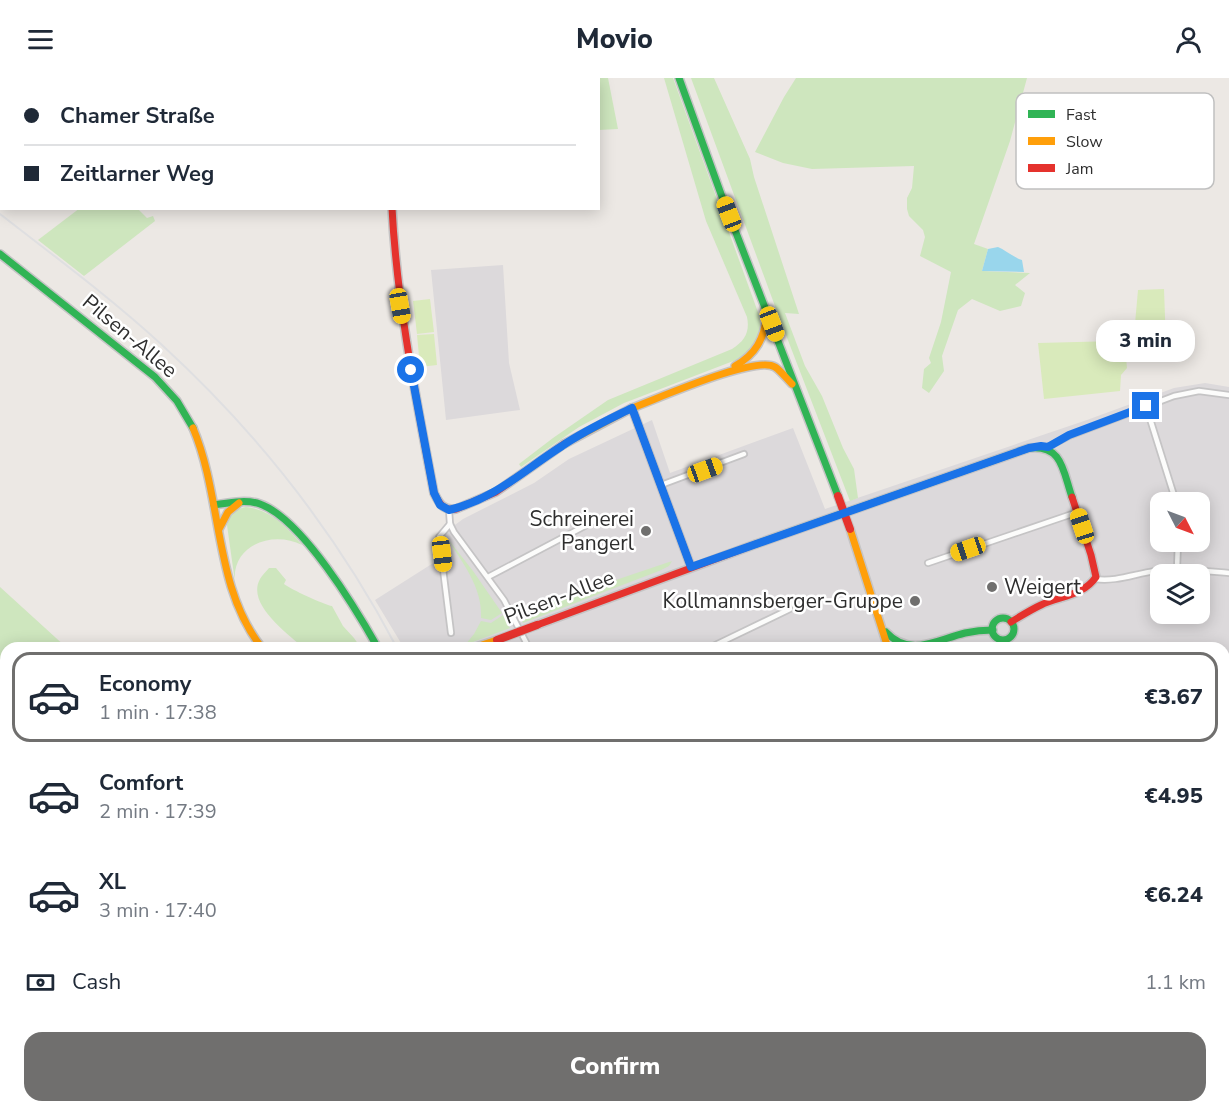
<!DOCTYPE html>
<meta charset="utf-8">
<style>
body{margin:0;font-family:"Nunito Sans",sans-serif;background:#f6f6f7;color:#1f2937;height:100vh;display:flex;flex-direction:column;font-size:22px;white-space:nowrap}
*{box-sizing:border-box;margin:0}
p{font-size:20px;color:#747a83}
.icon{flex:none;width:33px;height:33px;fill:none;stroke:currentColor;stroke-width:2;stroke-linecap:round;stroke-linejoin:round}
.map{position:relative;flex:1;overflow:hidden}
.details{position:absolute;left:0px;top:564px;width:1230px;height:471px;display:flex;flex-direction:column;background:#fff;border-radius:18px 18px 0 0;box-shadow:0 3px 15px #0003}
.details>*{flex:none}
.top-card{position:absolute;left:0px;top:0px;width:600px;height:132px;box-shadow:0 3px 15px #0003;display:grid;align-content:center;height:132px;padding:0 24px;background:#fff}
.needle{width:39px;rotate:132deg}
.controls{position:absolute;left:1150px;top:414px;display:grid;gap:12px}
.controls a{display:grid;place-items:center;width:60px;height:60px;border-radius:12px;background:#fff;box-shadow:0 3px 15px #0003;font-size:30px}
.end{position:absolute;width:27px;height:27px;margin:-14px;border:8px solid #1a73e8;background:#fff;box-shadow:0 0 0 3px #fff}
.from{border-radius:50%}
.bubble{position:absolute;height:42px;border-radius:18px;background:#fff;box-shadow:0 3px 15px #0003;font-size:20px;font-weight:800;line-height:42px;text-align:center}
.car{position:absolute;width:18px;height:36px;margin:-18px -9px;border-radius:8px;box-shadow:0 0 4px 2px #0007;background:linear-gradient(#f5c518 24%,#345 0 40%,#f5c518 0 76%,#345 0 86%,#f5c518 0)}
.top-card b{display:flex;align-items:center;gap:21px;height:57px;font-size:22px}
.top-card b+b{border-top:2px solid #e0e1e3}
.top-card i{width:15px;height:15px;background:#1f2937}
ul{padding:10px 0 0;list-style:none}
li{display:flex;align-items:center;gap:18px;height:90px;margin:0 12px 9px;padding:0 12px;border:3px solid transparent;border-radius:18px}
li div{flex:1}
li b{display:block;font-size:22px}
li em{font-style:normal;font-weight:800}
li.selected{border-color:#706f6e}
li>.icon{width:54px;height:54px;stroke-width:1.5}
.pay{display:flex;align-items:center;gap:15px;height:66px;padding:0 24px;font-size:22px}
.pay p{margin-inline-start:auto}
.cta{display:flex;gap:12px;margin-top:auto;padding:12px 24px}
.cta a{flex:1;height:69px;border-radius:18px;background:#706f6e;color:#fff;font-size:24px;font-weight:800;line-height:69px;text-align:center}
header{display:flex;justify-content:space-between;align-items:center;height:78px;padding:0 24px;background:#fff;font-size:27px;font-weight:800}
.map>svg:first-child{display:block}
</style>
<header><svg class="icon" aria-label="menu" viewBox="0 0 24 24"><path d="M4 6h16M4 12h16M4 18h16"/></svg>Movio<svg class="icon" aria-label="person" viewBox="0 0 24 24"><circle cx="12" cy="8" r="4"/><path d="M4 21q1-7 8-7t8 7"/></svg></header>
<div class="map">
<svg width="1229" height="1035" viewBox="0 0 1229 1035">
<rect width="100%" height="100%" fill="#ece8e4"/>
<g fill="#dcd9db" fill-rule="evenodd">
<polygon points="503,187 509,285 520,332 446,342 431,192"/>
<path d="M 1205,305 L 1229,309 L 1229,837 L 1224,848 L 1224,570 L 404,570 L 375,522 L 438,482 L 436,461 L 463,441 L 534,405 L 569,381 L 652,342 L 670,395 L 793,350 L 825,431 L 1087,342 L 1174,310 ZM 1161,424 L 1200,424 L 1200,464 L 1161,464 ZM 1161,496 L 1200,496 L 1200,536 L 1161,536 Z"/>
<polygon points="1224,881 1229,882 1229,995 1224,1008"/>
<polygon points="450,1029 576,1029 578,1035 451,1035"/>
<polygon points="588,1029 977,1029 970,1035 591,1035"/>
<polygon points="999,1029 1216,1029 1214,1035 999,1035"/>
</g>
<g fill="#cee6be">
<polygon points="565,0 608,0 618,51 599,52 598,2"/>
<path d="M 664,0 L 673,0 L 759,237 C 763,259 754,272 736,282 L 624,325 L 579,349 L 521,389 L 519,386 L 553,360 L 608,322 L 732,271 C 745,263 750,254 747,239 L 706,143 Z"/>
<polygon points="691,0 714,0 750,81 754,99 799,236 785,235 805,288 822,318 843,370 854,391 858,420 850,423 779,239"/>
<polygon points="796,0 1027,0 1010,63 974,166 988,171 982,193 1030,195 1015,207 1025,215 1021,228 1000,233 972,221 958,232 942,278 944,293 929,315 922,310 924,291 931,285 929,280 941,244 951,194 920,178 925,159 923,152 909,138 907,131 907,120 912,110 914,88 812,91 783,85 755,74 784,19"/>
<polygon points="80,130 138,131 147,140 153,138 155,143 84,198 38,162"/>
<path d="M 246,429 C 271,432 286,448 302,467 C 273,452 231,467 235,504 L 227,447 C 230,436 235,431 246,429 Z"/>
<path d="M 447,460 L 473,493 L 502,535 L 491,542 L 481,540 C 483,510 462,484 447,460 Z"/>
<polygon points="672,483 669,488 659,493 523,545 520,538 527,532"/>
<path d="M 269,490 L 276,490 L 286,502 L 284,506 C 290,511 325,527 332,528 L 343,548 L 354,560 L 361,570 L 304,570 C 288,556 246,526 260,501 C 262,497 266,494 269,490 Z"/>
<polygon points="0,509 67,570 6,570 6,932 0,935"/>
<polygon points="503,537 510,550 465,567 474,556 481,543 491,545"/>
</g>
<g fill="#d9eabb">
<polygon points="1164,211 1166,266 1133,268 1138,212"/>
<polygon points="430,221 434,254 417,256 413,223"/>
<polygon points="434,256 437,287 420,289 417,257"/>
<polygon points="1116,263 1125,270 1127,290 1121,297 1120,313 1044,321 1038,265"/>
</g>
<path fill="#99d6ec" d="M 998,169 C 1007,173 1013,179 1022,182 L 1024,194 L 982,193 L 988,171 Z"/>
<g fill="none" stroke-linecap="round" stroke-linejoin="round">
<g stroke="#c5c4c5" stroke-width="8">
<g id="street">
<polyline points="1146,328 1176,424"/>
<polyline points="1048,369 1069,358 1174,318 1199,313 1229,317"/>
<polyline points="661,407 744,376"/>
<polyline points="449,432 450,446 454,454 504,522 529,570"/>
<polyline points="450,446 439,459 451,555"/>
<polyline points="928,485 1078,434"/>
<polyline points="1177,491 1178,464"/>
<polyline points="488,499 598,441"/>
<path d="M 1095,501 C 1116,504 1134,496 1155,493 C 1180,490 1204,493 1229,495"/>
<polyline points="1006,561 1009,570"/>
<polyline points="709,570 790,531"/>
<polyline points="704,1029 706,1035"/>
<polyline points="924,1029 926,1035"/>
<polyline points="963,1035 969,1029"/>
<polyline points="1130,1035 1132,1029"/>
</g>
</g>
<g stroke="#c5c4c5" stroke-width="10">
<g id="fast">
<polyline points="679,0 721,116 838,418"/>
<polyline points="0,176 155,299 177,323 193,350"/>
<path d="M 214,427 C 228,425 246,421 260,426 C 302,441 356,531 378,570"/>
<path d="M 756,466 L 1029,370 C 1063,366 1063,394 1072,419"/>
<circle cx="1003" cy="551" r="11"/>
<path d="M 886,554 C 910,580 936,562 965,555 C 974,553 984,552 993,552"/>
<polyline points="981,1029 982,1035"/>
</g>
</g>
<g stroke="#c5c4c5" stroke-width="10">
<g id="slow">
<path d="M 735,288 C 756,276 764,261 767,237"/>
<path d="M 632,330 C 657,321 755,277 775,289 C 781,293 787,301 792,306"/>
<path d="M 193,350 C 223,421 213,508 262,570"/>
<polyline points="564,366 632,330"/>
<polyline points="219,451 228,434 239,425"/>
<polyline points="850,451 888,570"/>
<polyline points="473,570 497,562"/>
<polyline points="503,1029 504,1035"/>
</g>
</g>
<g stroke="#c5c4c5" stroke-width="10">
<g id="jam">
<polyline points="389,0 389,2"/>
<path d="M 392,130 C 397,226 416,320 434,415 C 439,425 443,433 456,431 L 496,414 L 564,366"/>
<polyline points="632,330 691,489"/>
<path d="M 1011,544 C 1021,538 1030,532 1041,527 C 1060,518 1083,518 1096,499 L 1091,477 L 1072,419"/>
<polyline points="537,547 756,466"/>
</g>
</g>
<use href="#street" stroke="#fcfcfb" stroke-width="4.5"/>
<use href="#fast" stroke="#30b455" stroke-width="7"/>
<use href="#slow" stroke="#ff9f0a" stroke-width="7"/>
<use href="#jam" stroke="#e5322d" stroke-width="7"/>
<g stroke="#dfdfe1" stroke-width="2">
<path d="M 0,136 C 54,178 111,220 162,267 C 257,354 337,456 397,570"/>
<polyline points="578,1029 581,1035"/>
</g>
<g stroke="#c6c5c4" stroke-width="10" stroke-linecap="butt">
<g id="jam-bridge">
<polyline points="838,418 850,451"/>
<polyline points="497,562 537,547"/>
</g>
</g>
<use href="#jam-bridge" stroke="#e5322d" stroke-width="8"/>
</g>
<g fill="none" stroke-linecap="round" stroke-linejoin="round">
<path stroke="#1a73e8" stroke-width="8" d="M 411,292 L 434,415 L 440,427 L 449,432 C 495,421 524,392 562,368 C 584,353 608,342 632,330 L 691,489 L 1029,370 L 1041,368 L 1048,369 L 1069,357 L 1146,328"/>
</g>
<g fill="#706f6e" stroke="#fff" stroke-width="2">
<circle cx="646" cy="453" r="6"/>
<circle cx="992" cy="509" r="6"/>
<circle cx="915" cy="523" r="6"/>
</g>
<g text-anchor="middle" stroke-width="5" stroke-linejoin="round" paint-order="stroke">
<g font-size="21" fill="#2e2e2e" stroke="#fff">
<text transform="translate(130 258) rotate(40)" y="7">Pilsen-Allee</text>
<text transform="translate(559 519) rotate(-21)" y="7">Pilsen-Allee</text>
</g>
<g font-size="21" fill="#2e2e2e" stroke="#fff" text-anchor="end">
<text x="634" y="448">Schreinerei<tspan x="634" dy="24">Pangerl</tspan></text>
<text x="1004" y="516" text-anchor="start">Weigert</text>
<text x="903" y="530">Kollmannsberger-Gruppe</text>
</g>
</g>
<rect x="1016" y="15" width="198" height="96" rx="9" fill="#fff" stroke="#c0c0c0" stroke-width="1.5"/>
<rect x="1028" y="32" width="27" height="8" fill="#30b455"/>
<rect x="1028" y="59" width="27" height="8" fill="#ff9f0a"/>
<rect x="1028" y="86" width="27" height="8" fill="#e5322d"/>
<g font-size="16" fill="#2e2e2e">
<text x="1066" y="42">Fast</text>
<text x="1066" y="69">Slow</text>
<text x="1066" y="96">Jam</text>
</g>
</svg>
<div class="controls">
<a><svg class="needle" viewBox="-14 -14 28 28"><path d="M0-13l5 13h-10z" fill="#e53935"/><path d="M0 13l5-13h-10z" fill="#747a83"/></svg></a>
<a><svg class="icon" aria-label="layers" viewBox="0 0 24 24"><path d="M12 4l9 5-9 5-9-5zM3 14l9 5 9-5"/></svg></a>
</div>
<i class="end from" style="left:411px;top:292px"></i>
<i class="end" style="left:1146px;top:328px"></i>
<div class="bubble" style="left:1096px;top:242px;width:99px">3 min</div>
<i class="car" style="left:729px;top:136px;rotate:339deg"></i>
<i class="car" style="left:400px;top:228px;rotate:170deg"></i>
<i class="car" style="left:772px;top:246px;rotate:159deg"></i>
<i class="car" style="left:705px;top:392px;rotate:70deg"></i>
<i class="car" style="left:1082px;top:448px;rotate:342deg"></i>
<i class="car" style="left:968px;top:471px;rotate:251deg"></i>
<i class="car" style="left:442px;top:476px;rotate:173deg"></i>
<div class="top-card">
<b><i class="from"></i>Chamer Straße</b>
<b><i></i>Zeitlarner Weg</b>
</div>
<section class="details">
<ul>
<li class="selected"><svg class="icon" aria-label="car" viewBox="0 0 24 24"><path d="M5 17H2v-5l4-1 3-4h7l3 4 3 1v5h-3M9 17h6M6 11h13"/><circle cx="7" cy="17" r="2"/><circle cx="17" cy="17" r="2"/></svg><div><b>Economy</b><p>1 min · 17:38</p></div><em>€3.67</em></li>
<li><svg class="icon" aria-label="car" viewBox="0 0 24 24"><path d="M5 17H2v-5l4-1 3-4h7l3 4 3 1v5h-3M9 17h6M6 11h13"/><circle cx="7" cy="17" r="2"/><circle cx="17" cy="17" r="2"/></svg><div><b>Comfort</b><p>2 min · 17:39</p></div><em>€4.95</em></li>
<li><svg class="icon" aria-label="car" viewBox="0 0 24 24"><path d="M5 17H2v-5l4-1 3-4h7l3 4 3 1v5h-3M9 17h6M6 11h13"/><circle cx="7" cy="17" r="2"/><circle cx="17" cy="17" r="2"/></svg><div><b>XL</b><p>3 min · 17:40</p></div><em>€6.24</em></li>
</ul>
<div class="pay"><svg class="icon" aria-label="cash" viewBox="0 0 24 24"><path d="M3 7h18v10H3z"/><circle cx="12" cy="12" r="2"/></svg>Cash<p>1.1 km</p></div>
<div class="cta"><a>Confirm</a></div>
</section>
</div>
